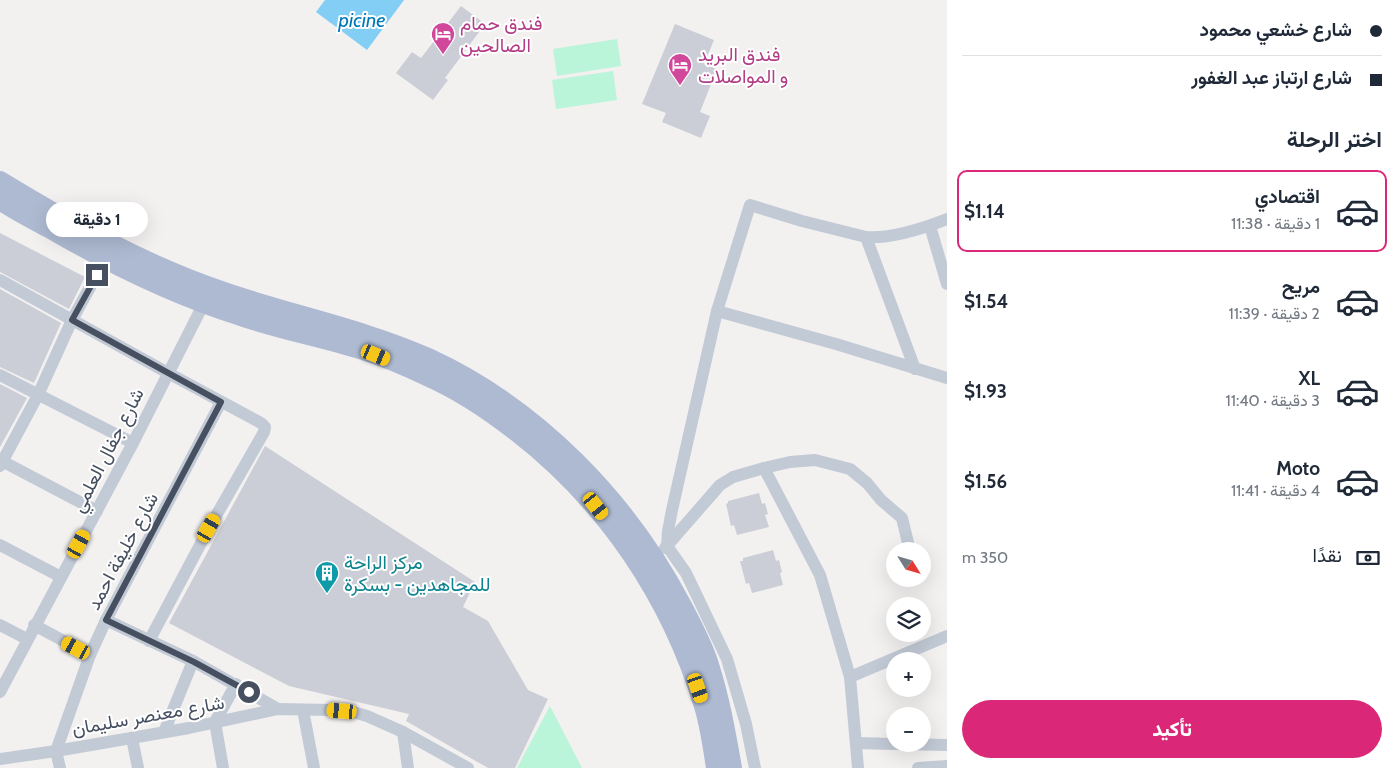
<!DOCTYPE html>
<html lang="ar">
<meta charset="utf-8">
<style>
body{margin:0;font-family:Cabin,Vazirmatn,sans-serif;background:#f6f6f7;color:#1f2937;direction:rtl;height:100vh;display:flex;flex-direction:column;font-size:19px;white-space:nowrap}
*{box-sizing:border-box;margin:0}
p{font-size:16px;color:#747a83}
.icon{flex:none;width:28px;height:28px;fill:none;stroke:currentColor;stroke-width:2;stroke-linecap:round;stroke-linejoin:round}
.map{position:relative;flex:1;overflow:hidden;direction:ltr}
.drawer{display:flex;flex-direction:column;background:#fff;width:450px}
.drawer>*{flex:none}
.hud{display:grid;align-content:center;height:110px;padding:0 15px;background:#fff}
.needle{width:32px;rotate:127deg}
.fabs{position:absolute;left:886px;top:542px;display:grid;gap:10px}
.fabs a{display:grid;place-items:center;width:45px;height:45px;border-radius:50%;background:#fff;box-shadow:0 5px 20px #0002;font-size:25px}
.end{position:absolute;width:22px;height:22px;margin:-11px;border:6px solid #465060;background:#fff;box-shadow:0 0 0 2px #fff}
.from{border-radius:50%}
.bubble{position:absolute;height:35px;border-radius:18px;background:#fff;box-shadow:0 5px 20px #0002;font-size:16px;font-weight:800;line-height:35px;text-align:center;direction:rtl}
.car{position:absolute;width:15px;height:30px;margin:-15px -8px;border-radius:6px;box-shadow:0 0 4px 1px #0007;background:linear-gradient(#f5c518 24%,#345 0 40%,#f5c518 0 76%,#345 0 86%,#f5c518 0)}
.hud b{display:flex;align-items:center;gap:18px;height:48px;font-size:19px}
.hud b+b{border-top:1px solid #e0e1e3}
.hud i{width:12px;height:12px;background:#1f2937}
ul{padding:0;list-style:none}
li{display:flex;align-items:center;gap:15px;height:82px;margin:0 10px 8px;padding:0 5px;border:2px solid transparent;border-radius:10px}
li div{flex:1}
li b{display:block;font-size:19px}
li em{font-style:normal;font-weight:800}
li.on{border-color:#db2777}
li>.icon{width:45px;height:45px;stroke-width:1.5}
h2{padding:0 15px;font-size:22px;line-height:60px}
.pay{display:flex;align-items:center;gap:12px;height:55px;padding:0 15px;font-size:19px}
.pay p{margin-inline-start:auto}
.action{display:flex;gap:10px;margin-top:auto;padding:10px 15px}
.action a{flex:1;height:58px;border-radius:30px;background:#db2777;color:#fff;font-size:20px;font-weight:800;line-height:58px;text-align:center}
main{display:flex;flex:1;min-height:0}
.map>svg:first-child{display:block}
</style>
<main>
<section class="drawer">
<div class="hud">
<b><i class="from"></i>شارع خشعي محمود</b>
<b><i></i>شارع ارتباز عبد الغفور</b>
</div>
<h2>اختر الرحلة</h2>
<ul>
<li class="on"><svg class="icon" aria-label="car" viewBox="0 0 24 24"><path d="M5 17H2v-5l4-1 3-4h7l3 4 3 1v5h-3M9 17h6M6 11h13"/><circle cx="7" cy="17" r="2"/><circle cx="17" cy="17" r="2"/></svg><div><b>اقتصادي</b><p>1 دقيقة · 11:38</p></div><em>$1.14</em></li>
<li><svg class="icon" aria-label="car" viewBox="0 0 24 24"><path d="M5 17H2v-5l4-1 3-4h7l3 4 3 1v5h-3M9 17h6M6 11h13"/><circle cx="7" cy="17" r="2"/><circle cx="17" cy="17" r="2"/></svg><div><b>مريح</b><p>2 دقيقة · 11:39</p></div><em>$1.54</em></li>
<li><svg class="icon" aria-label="car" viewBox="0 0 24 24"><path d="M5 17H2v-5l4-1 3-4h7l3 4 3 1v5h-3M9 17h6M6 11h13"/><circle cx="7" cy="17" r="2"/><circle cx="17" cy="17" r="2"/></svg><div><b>XL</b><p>3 دقيقة · 11:40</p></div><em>$1.93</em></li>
<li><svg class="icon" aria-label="car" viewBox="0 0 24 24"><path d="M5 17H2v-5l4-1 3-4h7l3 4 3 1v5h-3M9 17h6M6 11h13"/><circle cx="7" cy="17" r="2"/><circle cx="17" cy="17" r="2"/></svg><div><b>Moto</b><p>4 دقيقة · 11:41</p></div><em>$1.56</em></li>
</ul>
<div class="pay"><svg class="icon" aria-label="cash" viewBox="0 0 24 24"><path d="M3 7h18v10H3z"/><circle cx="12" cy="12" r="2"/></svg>نقدًا<p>350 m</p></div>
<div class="action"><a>تأكيد</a></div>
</section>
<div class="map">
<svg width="947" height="768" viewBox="0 0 947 768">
<rect width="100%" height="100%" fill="#f3f0f0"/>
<g fill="#baf4d9">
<polygon points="617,39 621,66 557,76 553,49"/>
<polygon points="613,71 617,100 556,109 552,80"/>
<polygon points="550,706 582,768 517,768"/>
</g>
<polygon fill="#83cef5" points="325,0 404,0 367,50 316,12"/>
<g fill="#cbced6">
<polygon points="461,6 485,24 445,78 448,80 433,100 396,73 412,52 421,58"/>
<polygon points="675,24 714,40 704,64 717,69 700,112 710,116 701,138 662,122 666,113 642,104"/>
<polygon points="0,233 85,277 69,309 0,272"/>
<polygon points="0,289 61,323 34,383 0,367"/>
<polygon points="0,384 27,398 0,447"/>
<polygon points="265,446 475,582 463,607 488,621 528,690 548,699 515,768 488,768 406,721 409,714 289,686 169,623"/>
<polygon points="759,493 762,504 765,503 768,514 765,515 769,527 737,535 734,525 731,526 726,504 728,503 728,501"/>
<polygon points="773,550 776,561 779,560 782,572 780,573 783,585 752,593 749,583 746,584 740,561 743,561 743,558"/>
</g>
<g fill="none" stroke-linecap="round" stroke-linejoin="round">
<g stroke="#c2cad6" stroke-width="12">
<polyline points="930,226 947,284"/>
<polyline points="866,237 915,369"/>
<polyline points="0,280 168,373 261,423 265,427 264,432 209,528 149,641"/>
<polyline points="717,311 836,344 947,378"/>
<polyline points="0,375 133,443"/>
<polyline points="0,460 97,511"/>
<polyline points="0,466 38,395 72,320 105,260"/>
<polyline points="764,468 790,462 815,460 850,469 867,483 881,500 902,518 910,551"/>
<polyline points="0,545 61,577"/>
<polyline points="665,548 720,485 733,477 764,468 820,575 850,677 858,768"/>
<polyline points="106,620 193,661 278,709"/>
<polyline points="0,625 27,639"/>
<polyline points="34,625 90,655"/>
<polyline points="850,677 947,636"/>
<polyline points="0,692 133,443 204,303"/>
<polyline points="303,710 314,768"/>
<polyline points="164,732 193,661"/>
<polyline points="403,732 408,768"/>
<polyline points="132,738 138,768"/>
<polyline points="857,743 895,744"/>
<polyline points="896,744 947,745"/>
<polyline points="0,759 56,751 189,728 278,709 332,710 353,712 367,716 403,732 468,768"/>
<polyline points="60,768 56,751 90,655 106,620 221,402"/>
<polyline points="223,768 215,722 236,684"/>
<path d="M 755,768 L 746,724 L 727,659 L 686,573 L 667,546 L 668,531 L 672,510 L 717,311 L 750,205 L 802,221 L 866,237 C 892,239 924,228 947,219"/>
<polyline points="918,768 947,766"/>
</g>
<g stroke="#adbad1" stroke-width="20">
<path d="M 0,181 C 71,224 144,265 224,292 C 291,315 363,329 428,358 C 537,408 627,501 682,606 C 692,625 703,645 709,665 C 720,699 726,734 732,768"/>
<path d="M 0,200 C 16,211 34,220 51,229 C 111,264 174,295 241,316 C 281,330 323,337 363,350 C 385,357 406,366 427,376 C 459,390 489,410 517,432 C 607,502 671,597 704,706 C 710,726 713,747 716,768"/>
</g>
</g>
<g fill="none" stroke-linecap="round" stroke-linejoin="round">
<polyline stroke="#465060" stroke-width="6" points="97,275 72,320 221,402 106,620 194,662 249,692"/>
</g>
<defs>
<g id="hotel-pin" transform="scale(1.25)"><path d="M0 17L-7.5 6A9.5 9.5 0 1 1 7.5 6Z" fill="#d1479c" stroke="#fff"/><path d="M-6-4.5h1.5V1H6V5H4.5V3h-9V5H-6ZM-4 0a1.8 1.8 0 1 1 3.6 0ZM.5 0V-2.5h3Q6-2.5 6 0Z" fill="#fff"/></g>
<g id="building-pin" transform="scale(1.25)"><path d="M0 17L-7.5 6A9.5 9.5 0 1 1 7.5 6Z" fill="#0f9aa8" stroke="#fff"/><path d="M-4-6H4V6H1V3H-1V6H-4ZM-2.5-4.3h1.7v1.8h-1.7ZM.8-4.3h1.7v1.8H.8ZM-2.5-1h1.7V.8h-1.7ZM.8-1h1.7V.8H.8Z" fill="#fff"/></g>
</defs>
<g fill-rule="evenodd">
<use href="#hotel-pin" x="443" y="34"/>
<use href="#hotel-pin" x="680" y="65"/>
<use href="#building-pin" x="327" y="573"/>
</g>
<g text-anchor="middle" stroke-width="4" stroke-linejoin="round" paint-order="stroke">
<g font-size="19" fill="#b23c85" stroke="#fff" text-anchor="start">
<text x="460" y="30">فندق حمام<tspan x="460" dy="22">الصالحين</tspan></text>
<text x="698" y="61">فندق البريد<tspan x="698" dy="22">و المواصلات</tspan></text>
</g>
<g font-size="19" fill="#465060" stroke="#fff">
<text transform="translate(107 450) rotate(-63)" y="7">شارع جفال العلمي</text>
<text transform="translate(122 551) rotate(-62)" y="7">شارع خليفة احمد</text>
<text transform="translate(148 715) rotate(-10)" y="7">شارع معنصر سليمان</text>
</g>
<g font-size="19" fill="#0d838f" stroke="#fff" text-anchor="start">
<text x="344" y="569">مركز الراحة<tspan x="344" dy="22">للمجاهدين - بسكرة</tspan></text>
</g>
<g font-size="20" font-style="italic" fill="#0078b8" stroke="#fff">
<text x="362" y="27">picine</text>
</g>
</g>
</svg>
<div class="fabs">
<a><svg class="needle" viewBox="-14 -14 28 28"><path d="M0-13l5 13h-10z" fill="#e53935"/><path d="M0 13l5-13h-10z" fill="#747a83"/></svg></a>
<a><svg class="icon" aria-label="layers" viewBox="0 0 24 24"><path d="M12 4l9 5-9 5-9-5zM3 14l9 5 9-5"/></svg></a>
<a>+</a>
<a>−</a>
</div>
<i class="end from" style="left:249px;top:692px"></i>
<i class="end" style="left:97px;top:275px"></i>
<div class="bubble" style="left:46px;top:202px;width:102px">1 دقيقة</div>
<i class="car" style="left:376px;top:355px;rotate:112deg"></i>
<i class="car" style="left:596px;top:506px;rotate:141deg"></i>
<i class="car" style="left:209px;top:528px;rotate:30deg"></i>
<i class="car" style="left:79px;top:544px;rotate:29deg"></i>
<i class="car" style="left:76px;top:648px;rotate:298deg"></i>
<i class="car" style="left:698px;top:688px;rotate:161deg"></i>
<i class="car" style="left:342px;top:711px;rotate:275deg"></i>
</div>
</main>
